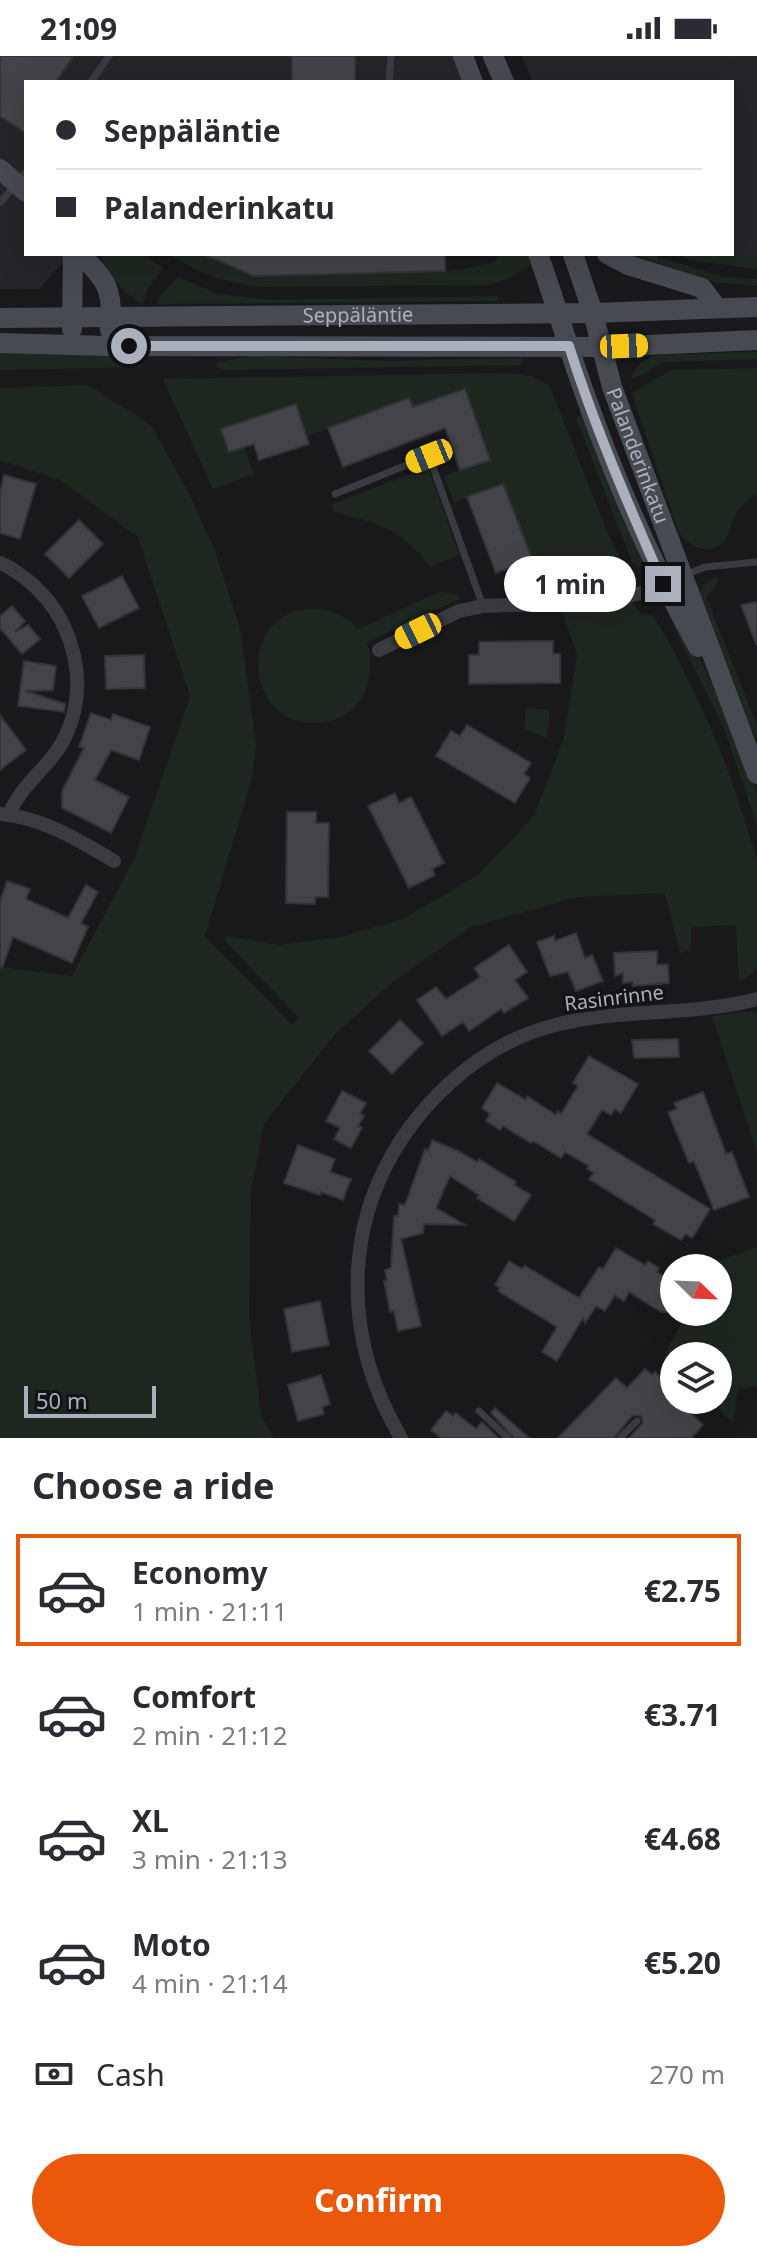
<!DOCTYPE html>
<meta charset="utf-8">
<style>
body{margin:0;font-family:"Noto Sans",sans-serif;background:#f7f7f7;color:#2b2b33;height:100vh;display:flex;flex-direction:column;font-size:30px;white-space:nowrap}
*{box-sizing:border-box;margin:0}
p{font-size:26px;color:#7c7c81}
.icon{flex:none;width:44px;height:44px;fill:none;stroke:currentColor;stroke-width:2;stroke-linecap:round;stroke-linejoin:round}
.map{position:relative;height:1382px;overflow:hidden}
.drawer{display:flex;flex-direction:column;background:#fff;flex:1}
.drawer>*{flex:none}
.hud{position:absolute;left:24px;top:24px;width:710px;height:176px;border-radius:0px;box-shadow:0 8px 32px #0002;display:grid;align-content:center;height:176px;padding:0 32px;background:#fff}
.needle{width:52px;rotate:113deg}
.fabs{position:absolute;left:660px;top:1198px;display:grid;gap:16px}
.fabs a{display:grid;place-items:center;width:72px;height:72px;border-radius:50%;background:#fff;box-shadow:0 8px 32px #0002;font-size:40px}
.scale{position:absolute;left:24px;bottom:20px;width:132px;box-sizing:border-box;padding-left:8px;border:4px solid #aab1bc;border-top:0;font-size:22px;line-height:28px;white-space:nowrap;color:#aab1bc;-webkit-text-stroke:6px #141417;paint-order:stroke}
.end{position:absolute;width:36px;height:36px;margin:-18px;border:10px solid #aab1bc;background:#111;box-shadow:0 0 0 4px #111}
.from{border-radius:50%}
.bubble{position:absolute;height:56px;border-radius:28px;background:#fff;box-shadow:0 8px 32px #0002;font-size:26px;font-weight:700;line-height:56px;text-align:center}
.car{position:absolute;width:24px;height:48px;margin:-24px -12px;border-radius:10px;box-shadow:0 0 6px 2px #0007;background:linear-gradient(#f5c518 24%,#345 0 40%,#f5c518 0 76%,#345 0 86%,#f5c518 0)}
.hud b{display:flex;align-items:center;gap:28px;height:76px;font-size:30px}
.hud b+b{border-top:2px solid #e1e1e2}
.hud i{width:20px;height:20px;background:#2b2b33}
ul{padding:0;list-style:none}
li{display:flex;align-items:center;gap:24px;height:112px;margin:0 16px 12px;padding:0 16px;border:4px solid transparent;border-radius:0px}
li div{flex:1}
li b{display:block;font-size:30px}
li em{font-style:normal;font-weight:700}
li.on{border-color:#ea580c}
li>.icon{width:72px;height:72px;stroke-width:1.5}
h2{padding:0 32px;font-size:36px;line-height:96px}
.pay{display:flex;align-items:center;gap:20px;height:88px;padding:0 32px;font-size:30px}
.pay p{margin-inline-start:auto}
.button{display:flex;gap:16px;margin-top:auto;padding:16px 32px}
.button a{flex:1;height:92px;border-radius:48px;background:#ea580c;color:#fff;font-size:32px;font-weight:700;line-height:92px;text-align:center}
.status{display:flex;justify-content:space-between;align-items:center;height:56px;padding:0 40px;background:#fff;direction:ltr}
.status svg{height:22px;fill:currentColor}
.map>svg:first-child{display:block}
</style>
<div class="status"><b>21:09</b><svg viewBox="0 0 49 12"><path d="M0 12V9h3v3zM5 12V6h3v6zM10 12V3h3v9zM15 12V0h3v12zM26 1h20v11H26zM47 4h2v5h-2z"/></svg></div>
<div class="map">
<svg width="757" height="1382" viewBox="0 0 757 1382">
<rect width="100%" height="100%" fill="#19191c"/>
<g fill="#252529">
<polygon points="0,0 460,0 470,26 26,26 26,198 71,198 39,233 0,233"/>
<polygon points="522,0 757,0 757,213 691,204 676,198 732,198 732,26 533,26"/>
</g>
<g fill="#1e271f">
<polygon points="732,197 757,201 757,213 691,204 676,198"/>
<path d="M 99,198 L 144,198 L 163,212 L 147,234 L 143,247 C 120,237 111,219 99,198 Z"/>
<path d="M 169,198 L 203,198 L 255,220 L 445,215 L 476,211 L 495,205 L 499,198 L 527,198 L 531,209 L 510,222 L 489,229 L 258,231 C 224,226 197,217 169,198 Z"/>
<polygon points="632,198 649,198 724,221 757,223 757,230 713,226"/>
<polygon points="178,221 219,238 271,244 497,240 498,245 157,248 160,240"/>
<polygon points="0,294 143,300 146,304 141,311 0,314"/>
<path d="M 757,296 L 757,303 L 664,306 C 652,311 645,319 633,323 L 631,320 L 641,306 L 657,299 Z"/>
<polygon points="251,300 384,305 522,302 523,305 520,309 226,314 220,313 215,309 216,307"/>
<path d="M 757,312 L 757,438 C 745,445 737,453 732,467 C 730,473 729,480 724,485 C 709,500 690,492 679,477 L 632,337 L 672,314 Z"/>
<polygon points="504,317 531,320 550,331 608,478 634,528 623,533 640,557 653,559 677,601 712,675 732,725 757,803 757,913 744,924 739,924 736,869 691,871 691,894 680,897 665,837 577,841 471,871 394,925 335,978 264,1068 251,1134 249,1261 261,1360 274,1382 0,1382 0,911 72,920 135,801 190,640 138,481 60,424 0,404 0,332 88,329 151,369 190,439 215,495 240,572 256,689 252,722 205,880 292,969 299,962 225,885 226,880 278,889 341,881 403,863 478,819 534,760 564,682 577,598 541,500 532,503 503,428 454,447 444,420 490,403 465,333 413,351 409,342 307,380 296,348 222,374 229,396 244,392 254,418 213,433 163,323"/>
<polygon points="582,358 644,507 643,510 639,511 632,506 576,362"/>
<path d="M 428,411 L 459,498 L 431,511 C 401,473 379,467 334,456 L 331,449 Z"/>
<path d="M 718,521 L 717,529 L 706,541 L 757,669 L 757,687 L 698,541 C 702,529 706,525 718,521 Z"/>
<path d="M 440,536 L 458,539 L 461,542 L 367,586 C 377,620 364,661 324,666 C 242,678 234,551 315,553 C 331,553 347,560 358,573 Z"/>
<polygon points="674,567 693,588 734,674 757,737 757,769 724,672 674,572"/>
<polygon points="526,652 550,654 547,682 524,673"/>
<polygon points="756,955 757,965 757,1096 712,960"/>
<polygon points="757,1191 757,1330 738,1333 733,1367 711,1344 718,1344 718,1300 674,1300 674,1306 665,1297 688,1256 718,1256 718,1212 712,1212 715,1206"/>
</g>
<g fill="#434449" stroke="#333338" stroke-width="2">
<polygon points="0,0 73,0 56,26 26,26 26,77 0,60"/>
<rect x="292" y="0" width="63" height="26"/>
<polygon points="203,198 445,198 445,215 254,220"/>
<polygon points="465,333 490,404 460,414 445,372 343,411 328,372 409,342 413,351"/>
<polygon points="296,348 309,388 259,404 254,388 229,396 221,373"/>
<polygon points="4,419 36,428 20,483 0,477 0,437"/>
<polygon points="503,428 532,503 496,517 467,441"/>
<polygon points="79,464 103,488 69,522 45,498"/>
<polygon points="122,520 139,552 99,572 82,540"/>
<polygon points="757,546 757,588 756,588 741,549"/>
<polygon points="12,550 25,565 15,576 28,569 40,583 22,598 0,572 0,560"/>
<polygon points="553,585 553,598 560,598 560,627 469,628 469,599 479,599 479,586"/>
<polygon points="144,599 145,632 106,633 105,600"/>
<polygon points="24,605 56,610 53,634 26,635 65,648 64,656 18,650"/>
<polygon points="91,657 111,664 113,658 150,671 139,704 111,694 95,724 129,741 111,777 62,752 62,735 84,692 79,691"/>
<polygon points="0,659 26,694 0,714"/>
<polygon points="467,669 531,707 524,718 530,722 515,747 436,700 451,675 460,680"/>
<polygon points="395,737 399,747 411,741 444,807 432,813 435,819 409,832 368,750"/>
<polygon points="287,756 316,756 316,767 329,767 328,841 315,841 315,848 286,847"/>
<polygon points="7,825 30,833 26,843 68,862 86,829 98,836 81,867 88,871 72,907 13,881 2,912 0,911 0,846"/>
<polygon points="576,877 585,902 592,899 603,925 576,935 568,916 550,920 537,886 554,880 555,885"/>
<polygon points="509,889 527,916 515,924 528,942 504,957 501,953 469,975 463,966 442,980 417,944 436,931 446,943 480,921 474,912"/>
<polygon points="657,895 657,909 668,908 669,927 633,930 633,926 623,927 623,917 615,920 614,897"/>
<polygon points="400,964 423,987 392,1018 369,995"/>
<polygon points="678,983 679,1001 634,1002 632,984"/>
<polygon points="589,1000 638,1028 621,1057 615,1053 611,1059 602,1054 587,1078 710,1153 692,1182 686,1178 681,1184 653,1168 655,1164 589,1123 594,1117 587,1113 589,1110 565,1096 561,1102 533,1085 531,1087 503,1070 500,1074 486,1065 490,1058 482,1052 497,1027 526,1044 527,1040 556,1059 558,1055 561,1058 578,1030 573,1027"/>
<polygon points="342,1035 366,1047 360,1058 364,1060 358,1070 362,1072 351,1092 334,1083 340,1072 326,1065"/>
<polygon points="703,1036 726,1098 732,1096 749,1141 714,1154 694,1105 689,1107 668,1056 677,1053 674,1047"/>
<polygon points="432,1084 458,1095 477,1106 479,1103 516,1126 514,1129 531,1139 514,1165 477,1142 479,1139 450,1120 436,1152 465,1169 424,1168 423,1177 401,1183 421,1270 398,1275 394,1255 390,1256 384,1225 387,1224 385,1214 391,1212 394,1160 398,1160 399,1148 405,1149 425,1093 428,1095"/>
<polygon points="298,1089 335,1103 330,1116 351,1123 343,1144 321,1136 320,1139 284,1127"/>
<polygon points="616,1192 645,1209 648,1205 659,1212 657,1216 674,1227 674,1245 667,1256 661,1256 629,1236 624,1245 615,1239 605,1255 596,1250 585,1267 583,1262 557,1305 542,1296 557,1271 498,1235 500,1232 495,1229 509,1205 522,1213 525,1210 579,1242 599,1211 603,1213"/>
<polygon points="320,1245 329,1289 292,1296 284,1253"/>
<polygon points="645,1313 652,1319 655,1316 674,1336 674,1344 683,1344 694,1355 692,1358 703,1369 691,1382 629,1382 643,1367 642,1361 638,1359 632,1360 614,1382 558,1382 616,1322 627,1332"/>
<polygon points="321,1319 330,1348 322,1351 324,1358 298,1365 288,1329"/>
<polygon points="495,1352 511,1366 529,1382 514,1382 491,1357"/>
<polygon points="446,1355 453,1360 456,1357 476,1373 482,1366 498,1382 441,1382 431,1374"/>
</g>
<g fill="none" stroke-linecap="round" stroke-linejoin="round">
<g stroke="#3a3b41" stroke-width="7">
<polyline points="91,26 109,0"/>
<polyline points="389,26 391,0"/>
<polyline points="0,147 26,116"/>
<polyline points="335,438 429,400 483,550"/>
<polyline points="685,519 705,511 757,506"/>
<polyline points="479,1355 508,1382"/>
<polyline points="620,1382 637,1365"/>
</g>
<g stroke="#3a3b41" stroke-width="14">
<path d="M 0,507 C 10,510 17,517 26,523 C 72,559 91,625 66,679 C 52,710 21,727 9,759"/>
<polyline points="379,594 459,555 483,550 605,546 641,537 672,525"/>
<path d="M 0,758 C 42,761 80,785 114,805"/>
<path d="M 401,1382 C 337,1273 342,1147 427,1050 C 455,1019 490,992 530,977 C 604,949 682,963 757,943"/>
</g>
<g stroke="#474a51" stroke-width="20">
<polyline points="463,0 473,26"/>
<polyline points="493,0 504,26"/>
<polyline points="0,113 26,136"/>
<path d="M 79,198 C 107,223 114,235 110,274"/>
<path d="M 538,198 C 554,242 567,288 583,333 C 614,422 652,508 698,591"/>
<path id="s1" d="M 573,198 L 593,257 L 612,331 L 757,718"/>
<polyline points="607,198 628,209 702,232 717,252"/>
<path id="s2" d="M 0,262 L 593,257 L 757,251"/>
<polyline points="72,273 73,198"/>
<polyline points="0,287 108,290 602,291 757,284"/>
</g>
</g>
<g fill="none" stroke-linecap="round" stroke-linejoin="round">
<path stroke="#aab1bc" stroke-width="10" d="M 129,290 L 569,290 C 595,372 629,450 663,528"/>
</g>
<g text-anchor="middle" stroke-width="7" stroke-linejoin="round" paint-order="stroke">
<g font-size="20" fill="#aab1bc" stroke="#141417">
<text dy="7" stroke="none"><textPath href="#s2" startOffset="358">Seppäläntie</textPath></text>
<text dy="7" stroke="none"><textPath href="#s1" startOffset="212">Palanderinkatu</textPath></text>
<text transform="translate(614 942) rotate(-7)" y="7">Rasinrinne</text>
</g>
</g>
</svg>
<div class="fabs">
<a><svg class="needle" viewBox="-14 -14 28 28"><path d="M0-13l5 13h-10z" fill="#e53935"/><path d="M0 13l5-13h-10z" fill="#7c7c81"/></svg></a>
<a><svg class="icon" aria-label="layers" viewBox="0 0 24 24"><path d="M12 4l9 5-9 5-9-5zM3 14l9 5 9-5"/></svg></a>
</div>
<div class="scale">50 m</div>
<i class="end from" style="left:129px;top:290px"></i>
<i class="end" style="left:663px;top:528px"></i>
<div class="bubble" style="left:504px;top:500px;width:132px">1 min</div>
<i class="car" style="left:624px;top:290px;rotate:88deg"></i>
<i class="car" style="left:429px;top:400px;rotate:248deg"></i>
<i class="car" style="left:418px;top:575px;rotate:244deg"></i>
<div class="hud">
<b><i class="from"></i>Seppäläntie</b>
<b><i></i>Palanderinkatu</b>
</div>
</div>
<section class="drawer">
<h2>Choose a ride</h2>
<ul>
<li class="on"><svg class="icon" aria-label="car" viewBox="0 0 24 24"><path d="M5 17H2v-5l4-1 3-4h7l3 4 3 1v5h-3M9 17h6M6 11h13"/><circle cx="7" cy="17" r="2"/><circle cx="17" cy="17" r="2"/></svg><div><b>Economy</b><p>1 min · 21:11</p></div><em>€2.75</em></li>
<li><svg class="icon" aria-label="car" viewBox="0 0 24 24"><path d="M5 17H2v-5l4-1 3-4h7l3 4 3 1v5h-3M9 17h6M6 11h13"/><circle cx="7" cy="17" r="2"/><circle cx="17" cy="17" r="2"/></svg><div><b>Comfort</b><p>2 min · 21:12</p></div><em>€3.71</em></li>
<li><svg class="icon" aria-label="car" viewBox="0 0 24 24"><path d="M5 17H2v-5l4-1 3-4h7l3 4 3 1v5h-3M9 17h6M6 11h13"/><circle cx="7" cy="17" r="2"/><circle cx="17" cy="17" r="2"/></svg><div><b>XL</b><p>3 min · 21:13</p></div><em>€4.68</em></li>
<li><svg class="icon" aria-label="car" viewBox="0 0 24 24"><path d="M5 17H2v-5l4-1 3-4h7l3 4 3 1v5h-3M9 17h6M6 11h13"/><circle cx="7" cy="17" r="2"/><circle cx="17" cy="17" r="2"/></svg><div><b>Moto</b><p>4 min · 21:14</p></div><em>€5.20</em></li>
</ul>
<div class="pay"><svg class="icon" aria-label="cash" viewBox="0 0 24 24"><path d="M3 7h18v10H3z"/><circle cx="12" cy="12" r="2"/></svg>Cash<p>270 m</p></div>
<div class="button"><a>Confirm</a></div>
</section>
